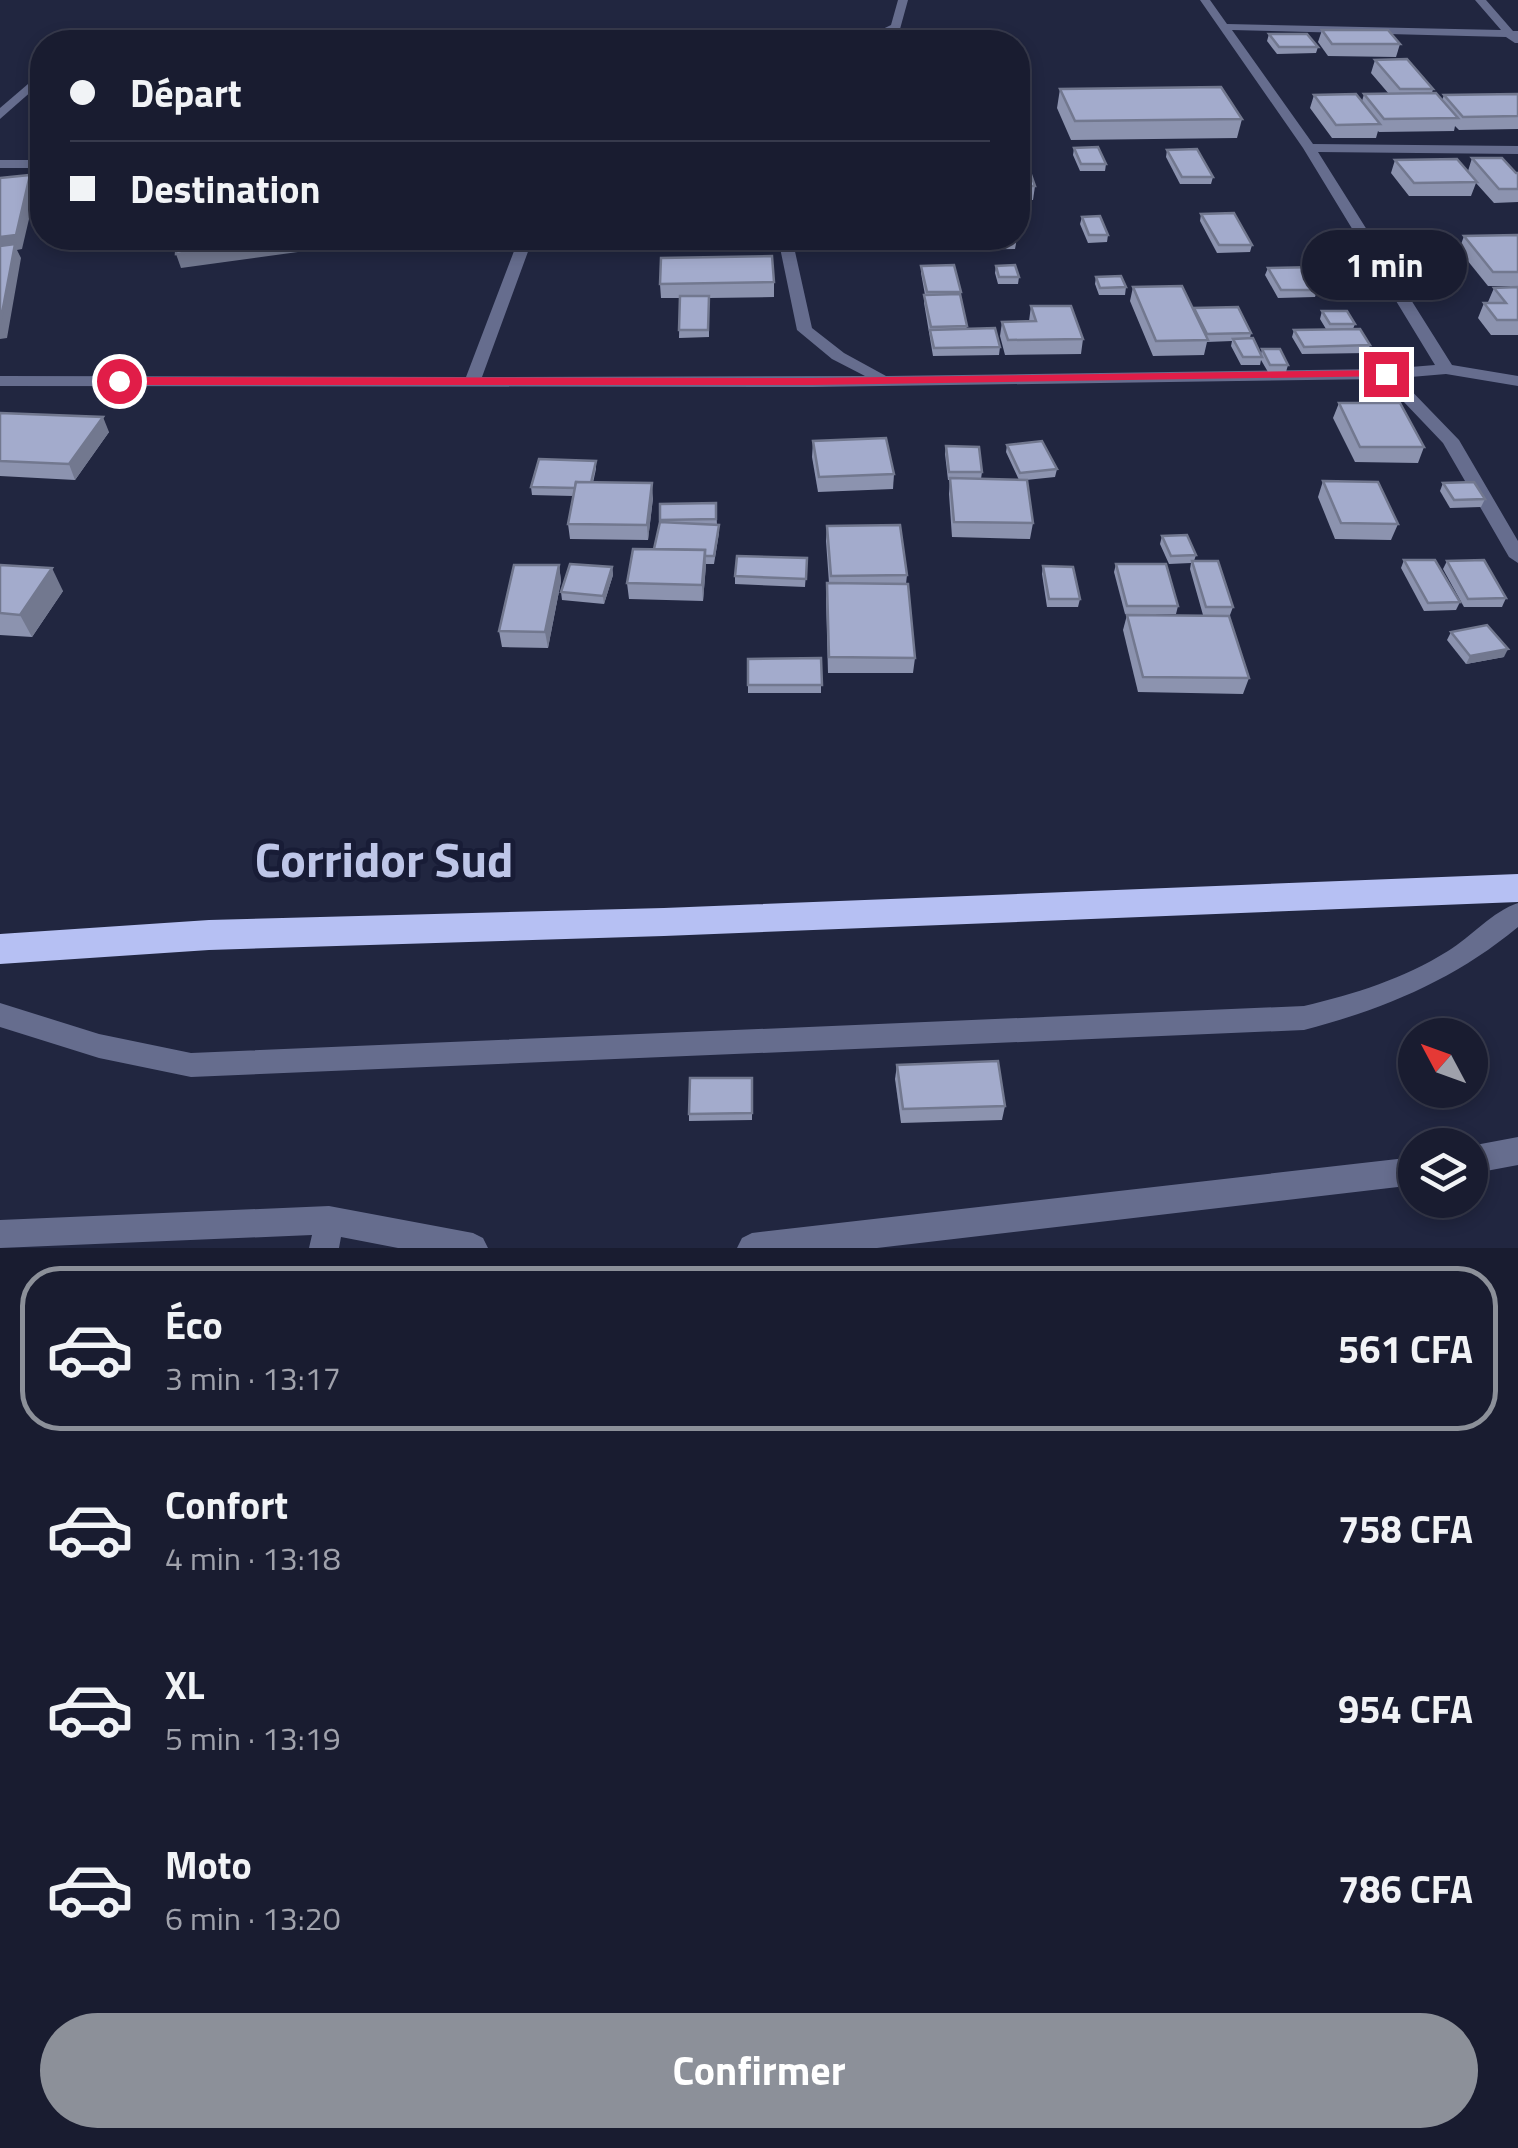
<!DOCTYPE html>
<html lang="fr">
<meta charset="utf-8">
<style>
body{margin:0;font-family:"Titillium Web",sans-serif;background:#222538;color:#f1f3f6;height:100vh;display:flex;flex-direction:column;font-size:38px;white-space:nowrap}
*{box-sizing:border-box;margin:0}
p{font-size:32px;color:#9fa1ab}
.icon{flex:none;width:55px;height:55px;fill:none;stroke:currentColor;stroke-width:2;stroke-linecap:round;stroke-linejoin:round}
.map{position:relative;height:1248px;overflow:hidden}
.drawer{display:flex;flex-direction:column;background:#191c30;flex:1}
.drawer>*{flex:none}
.banner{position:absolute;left:30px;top:30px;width:1000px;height:220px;border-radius:40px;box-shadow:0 5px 15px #0003,0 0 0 2px #373a4c;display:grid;align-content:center;height:220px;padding:0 40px;background:#191c30}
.needle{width:65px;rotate:311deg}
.controls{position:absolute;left:1398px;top:1018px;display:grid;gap:20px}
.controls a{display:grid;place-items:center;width:90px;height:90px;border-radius:50%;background:#191c30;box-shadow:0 5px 15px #0003,0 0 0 2px #373a4c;font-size:50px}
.end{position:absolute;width:45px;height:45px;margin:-22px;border:12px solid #e11d48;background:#fff;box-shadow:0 0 0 5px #fff}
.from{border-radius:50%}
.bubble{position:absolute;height:70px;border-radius:35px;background:#191c30;box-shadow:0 5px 15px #0003,0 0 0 2px #373a4c;font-size:32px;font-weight:700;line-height:70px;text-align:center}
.banner b{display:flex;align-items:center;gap:35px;height:95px;font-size:38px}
.banner b+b{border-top:2px solid #373a4c}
.banner i{width:25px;height:25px;background:#f1f3f6}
ul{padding:18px 0 0;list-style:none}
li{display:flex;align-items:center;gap:30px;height:165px;margin:0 20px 15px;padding:0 20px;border:5px solid transparent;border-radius:40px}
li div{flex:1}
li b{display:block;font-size:38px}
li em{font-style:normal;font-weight:700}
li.current{border-color:#8c9099}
li>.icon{width:90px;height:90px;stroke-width:1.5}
.primary-button{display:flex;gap:20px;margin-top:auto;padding:20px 40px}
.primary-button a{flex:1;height:115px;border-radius:60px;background:#8c9099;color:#fff;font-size:40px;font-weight:700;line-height:115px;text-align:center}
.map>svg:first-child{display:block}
</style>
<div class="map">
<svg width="1518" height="1248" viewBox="0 0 1518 1248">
<rect width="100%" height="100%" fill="#212640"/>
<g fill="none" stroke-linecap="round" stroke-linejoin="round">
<path fill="#666d8e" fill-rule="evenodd" d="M 1518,903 L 1518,927 C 1454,980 1384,1009 1304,1030 L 191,1077 L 99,1058 L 0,1027 L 0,1003 L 99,1034 L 191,1053 L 1304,1006 C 1355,994 1403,979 1448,951 C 1471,937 1493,911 1518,903 Z"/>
<g fill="#666d8e" fill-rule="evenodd">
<polygon points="898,0 908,0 900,29 869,42 856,42 891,25"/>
<polygon points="1200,0 1210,0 1227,24 1501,30 1475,0 1486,0 1513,31 1518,31 1518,43 1515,43 1506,37 1232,30 1313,144 1518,146 1518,154 1318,152 1452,365 1518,376 1518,386 1446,374 1399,378 1459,440 1518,541 1518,563 1509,557 1443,443 1382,379 813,387 0,386 0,376 466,377 519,238 533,238 482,377 865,376 832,359 797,330 778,238 792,238 812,328 844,353 886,376 1386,369 1435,365 1303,148"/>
<polygon points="42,72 42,82 0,119 0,108"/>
<rect x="0" y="160" width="42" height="8"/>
<polygon points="1518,1137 1518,1165 1470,1174 1470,1146"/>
<polygon points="1415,1157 1415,1185 877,1248 737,1248 742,1238 752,1233"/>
<polygon points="329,1206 473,1233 483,1238 488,1248 398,1248 341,1237 339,1248 309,1248 312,1235 0,1248 0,1220"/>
</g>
<polygon fill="#b6c0f3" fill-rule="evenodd" points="1518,874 1518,902 664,936 209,950 0,964 0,934 209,920 664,908"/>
</g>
<g fill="#8c93af">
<polygon points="1322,30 1400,44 1396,57 1328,56 1318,42"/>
<polygon points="1269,34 1318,47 1316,53 1277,54 1267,41"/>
<polygon points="1375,60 1433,89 1432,93 1442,100 1444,95 1518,94 1518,129 1459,130 1455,126 1454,131 1379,132 1378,131 1376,138 1332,138 1310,108 1314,95 1362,101 1364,94 1389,94 1371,73"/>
<polygon points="1060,89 1242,119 1237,138 1071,140 1057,108"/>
<polygon points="1074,148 1106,164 1105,171 1080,171 1073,155"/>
<polygon points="1167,150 1213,177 1211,184 1180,184 1166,157"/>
<polygon points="1472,158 1518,173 1518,202 1494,203 1476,183 1471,196 1409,196 1391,173 1395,160 1468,171"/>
<polygon points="1018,169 1035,186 1033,200 1018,200"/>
<polygon points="1201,214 1252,245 1250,252 1217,253 1200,221"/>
<polygon points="1082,217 1108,235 1107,242 1088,243 1080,224"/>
<polygon points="1518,235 1518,286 1488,286 1459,250 1464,236"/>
<polygon points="445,238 495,238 491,249 447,249"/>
<polygon points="717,238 717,251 681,251 681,244"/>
<polygon points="947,238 1017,238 1015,249 950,250"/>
<polygon points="921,266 961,292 960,296 967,329 1000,347 999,355 933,356 924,303 925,295 921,273"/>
<polygon points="996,266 1019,277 1018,284 998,284 995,273"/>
<polygon points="1268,268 1329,283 1326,291 1317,291 1315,297 1278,298 1265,275"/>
<polygon points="1096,277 1126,287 1125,295 1099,295 1095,284"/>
<polygon points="774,282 774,297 709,298 709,337 679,338 680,298 661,298 660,284"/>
<polygon points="1133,287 1193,310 1194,308 1251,333 1250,338 1261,354 1262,349 1288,365 1286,372 1268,372 1261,360 1260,365 1241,365 1231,346 1232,341 1207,342 1204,355 1153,356 1130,301"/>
<polygon points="1518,287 1518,335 1491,335 1478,318 1484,303 1488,302 1494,288"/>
<polygon points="1031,306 1083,339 1081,354 1005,355 1000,336 1002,322 1029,321"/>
<polygon points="1322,311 1355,324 1353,329 1370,345 1367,353 1302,354 1292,337 1294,330 1326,329 1320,319"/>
<polygon points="1339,403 1424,447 1418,463 1355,462 1333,418"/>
<polygon points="0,413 109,432 75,480 0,476"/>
<polygon points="813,441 894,474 893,489 818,492 812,457"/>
<polygon points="1007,445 1057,469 1055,477 1026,480 1033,523 1030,539 952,537 949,494 950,480 948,480 945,454 946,446 982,472 981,479 1019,480 1006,452"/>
<polygon points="596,461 596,469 593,483 653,498 648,540 570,539 568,524 573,496 532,495 531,487"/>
<polygon points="1323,481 1398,524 1391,540 1335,539 1318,497"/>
<polygon points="1443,483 1485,499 1481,507 1450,508 1440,491"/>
<polygon points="716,503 717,525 719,533 714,564 706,564 703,601 629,599 627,583 654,549 660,522 660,504"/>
<polygon points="827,526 907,575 906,584 915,658 913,673 828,673 826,599 827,583 829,583 826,541"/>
<polygon points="1162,536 1196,555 1194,561 1233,607 1230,615 1203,615 1190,569 1191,563 1169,564 1160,544"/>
<polygon points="807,558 805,587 735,584 735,576"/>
<polygon points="1404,560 1460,602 1456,610 1424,611 1401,568"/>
<polygon points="1447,561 1506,598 1502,607 1464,607 1443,569"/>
<polygon points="1116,564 1178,606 1176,614 1125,614 1114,572"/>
<polygon points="0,565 63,591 32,637 0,635"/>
<polygon points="559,565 561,581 548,648 502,647 499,631"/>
<polygon points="1043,566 1080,599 1078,607 1047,607 1042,574"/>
<polygon points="612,567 613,575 604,604 562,600 561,592"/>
<polygon points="1127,615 1249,678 1243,694 1138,692 1123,630"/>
<polygon points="1451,632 1504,657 1466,664 1447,640"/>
<polygon points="821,658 821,693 748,693 748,659"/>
<polygon points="897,1065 1005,1106 1002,1120 901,1123 895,1079"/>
<polygon points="752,1078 752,1120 689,1121 689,1114"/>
</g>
<g fill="#72788f">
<polygon points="30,175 36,189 22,249 17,250 21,258 7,338 0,339 0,237"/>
<polygon points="296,238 348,238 349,245 181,268 176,254"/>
<polygon points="489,238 495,238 491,249"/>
<polygon points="103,417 109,432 75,480 69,464"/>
<polygon points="652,483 653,498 648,540 647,525"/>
<polygon points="705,550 706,566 703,601 702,585"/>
<polygon points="559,565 561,581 548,648 545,632"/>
<polygon points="612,567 613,575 604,604 603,596"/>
<polygon points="52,568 63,591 32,637 20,615"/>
<polygon points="1508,649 1504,657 1466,664 1470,656"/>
</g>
<g fill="#a3abcc" stroke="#72788f" stroke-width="2.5">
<polygon points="1322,30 1388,30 1400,44 1332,44"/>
<polygon points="1269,34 1307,34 1318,47 1279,47"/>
<polygon points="1407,59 1433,89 1400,89 1375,60"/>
<polygon points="1221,87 1242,119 1075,121 1060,89"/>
<polygon points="1436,93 1458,118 1384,119 1364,94"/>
<polygon points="1356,94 1380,124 1336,125 1314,95"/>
<polygon points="1518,94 1518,116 1463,117 1444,95"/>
<polygon points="1098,147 1106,164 1081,164 1074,148"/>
<polygon points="1197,149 1213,177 1182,177 1167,150"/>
<polygon points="1472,158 1502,158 1516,173 1518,173 1518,189 1499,189"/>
<polygon points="1457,159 1477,182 1414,183 1395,160"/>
<polygon points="1018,169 1029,169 1035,186 1018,186"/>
<polygon points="30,175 16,235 0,237 0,178"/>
<polygon points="1234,213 1252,245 1219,245 1201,214"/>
<polygon points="1100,216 1108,235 1089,235 1082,217"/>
<polygon points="1518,235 1518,272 1493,272 1464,236"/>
<polygon points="177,238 296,238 176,254"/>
<rect x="681" y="238" width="36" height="6"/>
<polygon points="15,244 0,324 0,246"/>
<polygon points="772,256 774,282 660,284 661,258"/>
<polygon points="954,265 961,292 927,292 921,266"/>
<polygon points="1015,265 1019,277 999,277 996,266"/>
<polygon points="1318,267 1329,283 1313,284 1317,290 1281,290 1268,268"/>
<polygon points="1121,276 1126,287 1100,288 1096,277"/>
<polygon points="1182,286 1208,340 1156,341 1133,287"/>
<polygon points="1518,287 1518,320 1497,320 1484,303 1506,303 1494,288"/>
<polygon points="960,294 967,326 931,327 924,295"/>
<polygon points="680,296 709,296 708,330 679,330"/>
<polygon points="1031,306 1071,306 1083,339 1008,340 1002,322 1036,321"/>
<polygon points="1238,307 1251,333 1207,334 1194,308"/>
<polygon points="1322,311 1347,311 1355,324 1330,324"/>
<polygon points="995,328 1000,347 934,348 930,330"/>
<polygon points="1360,329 1370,345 1304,347 1294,330"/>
<polygon points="1253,338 1262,357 1243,357 1233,339"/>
<polygon points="1262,349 1280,349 1288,365 1270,365"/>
<polygon points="1339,403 1400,403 1424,447 1360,447"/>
<polygon points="0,413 103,417 69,464 0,461"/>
<polygon points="886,438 894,474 819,477 813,441"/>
<polygon points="1042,441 1057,469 1020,473 1007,445"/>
<polygon points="946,446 979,447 982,472 949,472"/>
<polygon points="539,459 596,461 591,483 576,482 575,488 531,487"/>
<polygon points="950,478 1027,480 1033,523 954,522"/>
<polygon points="1323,481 1378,482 1398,524 1341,523"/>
<polygon points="576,482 652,483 647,525 568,524"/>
<polygon points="1474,482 1485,499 1454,500 1443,483"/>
<polygon points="716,503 716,519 660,520 660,504"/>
<polygon points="660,522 719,525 714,556 705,556 705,550 654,549"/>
<polygon points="900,525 907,575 831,576 827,526"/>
<polygon points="1187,535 1196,555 1171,556 1162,536"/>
<polygon points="633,549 705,550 702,585 627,583"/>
<polygon points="737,556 807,558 806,579 735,576"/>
<polygon points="1404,560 1435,560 1460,602 1428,603"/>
<polygon points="1484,560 1506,598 1468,599 1447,561"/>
<polygon points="1192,561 1218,561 1233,607 1206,607"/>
<polygon points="570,564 612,567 603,596 561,592"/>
<polygon points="1116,564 1166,564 1178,606 1127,606"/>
<polygon points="0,565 52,568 20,615 0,613"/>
<polygon points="514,565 559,565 545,632 499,631"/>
<polygon points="1043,566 1073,567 1080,599 1049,599"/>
<polygon points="827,583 908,584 915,658 829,657"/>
<polygon points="1127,615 1229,616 1249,678 1143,677"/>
<polygon points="1487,625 1508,649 1470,656 1451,632"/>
<polygon points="821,658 822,685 748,685 748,659"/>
<polygon points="998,1061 1005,1106 903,1109 897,1065"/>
<polygon points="690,1078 752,1078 752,1113 689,1114"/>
</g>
<polygon fill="#e11d48" points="1386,370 1391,371 1391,376 813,385 119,385 113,381 119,377 813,378"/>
<g text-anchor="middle" stroke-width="10" stroke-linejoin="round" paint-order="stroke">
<g font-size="48" font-weight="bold" fill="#bec6e8" stroke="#181c36">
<text x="384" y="877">Corridor Sud</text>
</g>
</g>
</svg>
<div class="controls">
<a><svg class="needle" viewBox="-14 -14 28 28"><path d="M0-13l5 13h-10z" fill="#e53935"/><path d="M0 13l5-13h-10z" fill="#9fa1ab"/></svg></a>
<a><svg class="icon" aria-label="layers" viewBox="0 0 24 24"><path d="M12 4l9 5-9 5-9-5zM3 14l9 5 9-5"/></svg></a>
</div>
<i class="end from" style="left:119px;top:381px"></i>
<i class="end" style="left:1386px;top:374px"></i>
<div class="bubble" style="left:1302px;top:230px;width:165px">1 min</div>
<div class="banner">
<b><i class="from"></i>Départ</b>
<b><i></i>Destination</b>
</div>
</div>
<section class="drawer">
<ul>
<li class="current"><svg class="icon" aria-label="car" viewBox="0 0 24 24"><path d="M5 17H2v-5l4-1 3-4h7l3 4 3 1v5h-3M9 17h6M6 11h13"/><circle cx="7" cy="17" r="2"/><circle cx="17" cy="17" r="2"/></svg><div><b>Éco</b><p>3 min · 13:17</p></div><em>561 CFA</em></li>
<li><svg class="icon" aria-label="car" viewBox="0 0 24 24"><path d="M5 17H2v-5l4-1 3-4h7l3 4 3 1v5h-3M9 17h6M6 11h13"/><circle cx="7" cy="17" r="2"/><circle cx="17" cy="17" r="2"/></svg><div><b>Confort</b><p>4 min · 13:18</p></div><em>758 CFA</em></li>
<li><svg class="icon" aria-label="car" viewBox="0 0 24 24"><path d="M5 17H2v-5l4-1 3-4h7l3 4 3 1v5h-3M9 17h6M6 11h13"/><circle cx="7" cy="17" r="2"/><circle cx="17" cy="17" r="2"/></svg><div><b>XL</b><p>5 min · 13:19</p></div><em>954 CFA</em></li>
<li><svg class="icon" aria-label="car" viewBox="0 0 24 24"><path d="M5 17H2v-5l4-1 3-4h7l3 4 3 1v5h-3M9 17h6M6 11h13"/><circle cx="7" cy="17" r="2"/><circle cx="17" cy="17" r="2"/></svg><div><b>Moto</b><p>6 min · 13:20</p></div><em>786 CFA</em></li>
</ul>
<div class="primary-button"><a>Confirmer</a></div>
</section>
